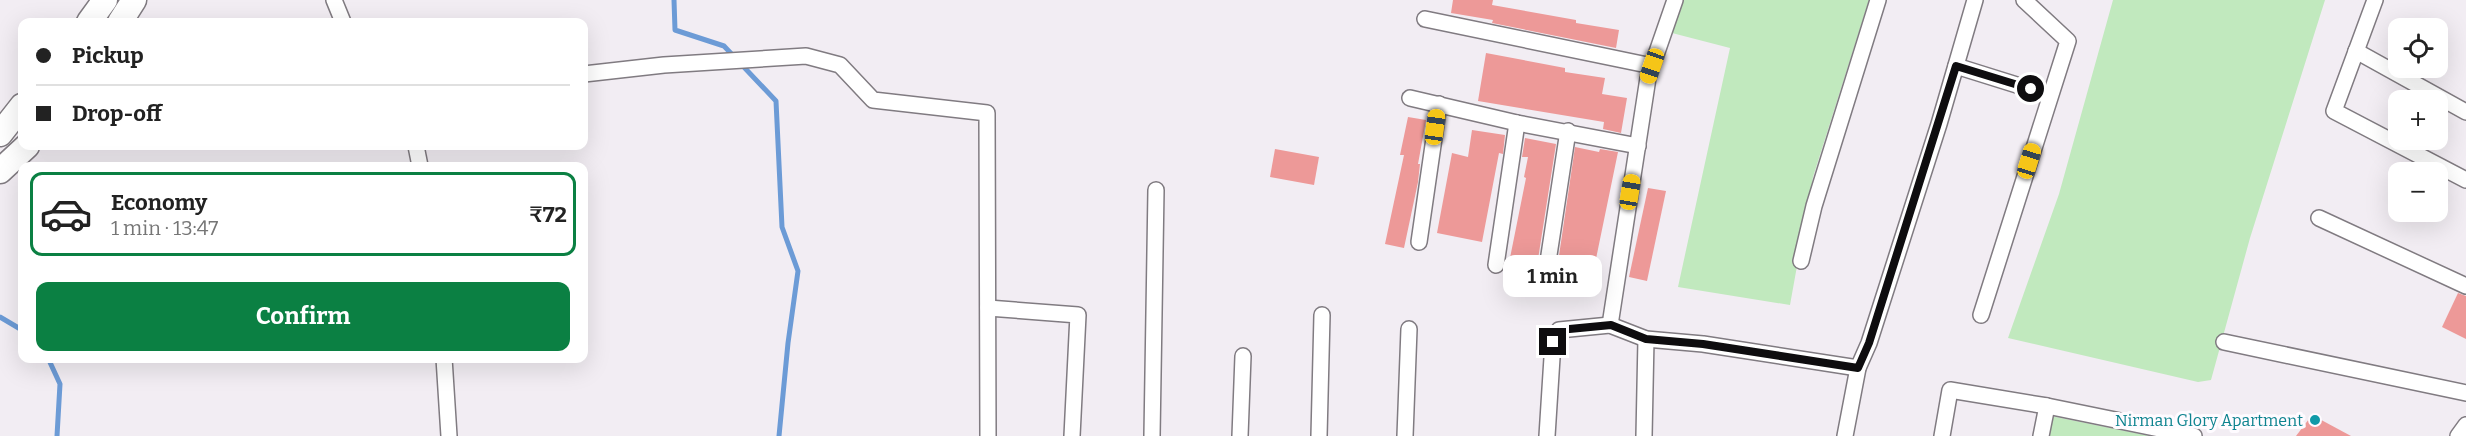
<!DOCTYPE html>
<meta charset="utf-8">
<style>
body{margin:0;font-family:Bitter,serif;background:#f6f6f6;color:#222;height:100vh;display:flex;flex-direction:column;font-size:22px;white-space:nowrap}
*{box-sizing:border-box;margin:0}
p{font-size:20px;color:#767676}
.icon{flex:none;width:33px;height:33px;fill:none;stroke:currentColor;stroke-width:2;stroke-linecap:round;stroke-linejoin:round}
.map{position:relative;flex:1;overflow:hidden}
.side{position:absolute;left:18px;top:162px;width:570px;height:201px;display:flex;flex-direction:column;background:#fff;border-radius:12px;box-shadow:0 6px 24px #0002}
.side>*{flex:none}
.top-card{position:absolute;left:18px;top:18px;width:570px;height:132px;border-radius:12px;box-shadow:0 6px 24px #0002;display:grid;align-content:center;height:132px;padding:0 18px;background:#fff}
.tools{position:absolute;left:2388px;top:18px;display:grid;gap:12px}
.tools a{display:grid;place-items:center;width:60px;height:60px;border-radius:12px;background:#fff;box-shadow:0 6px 24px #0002;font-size:30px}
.end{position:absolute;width:27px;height:27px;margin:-14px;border:8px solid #0e0d0f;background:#fff;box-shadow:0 0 0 3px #fff}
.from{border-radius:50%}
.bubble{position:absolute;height:42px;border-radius:12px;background:#fff;box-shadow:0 6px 24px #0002;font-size:20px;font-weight:700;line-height:42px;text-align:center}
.car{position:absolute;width:18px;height:36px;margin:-18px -9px;border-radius:8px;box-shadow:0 0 4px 2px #0007;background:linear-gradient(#f5c518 24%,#345 0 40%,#f5c518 0 76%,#345 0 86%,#f5c518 0)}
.top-card b{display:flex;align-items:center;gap:21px;height:57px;font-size:22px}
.top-card b+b{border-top:2px solid #e0e0e0}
.top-card i{width:15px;height:15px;background:#222}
ul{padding:10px 0 0;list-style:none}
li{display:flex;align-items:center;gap:18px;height:84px;margin:0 12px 9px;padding:0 6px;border:3px solid transparent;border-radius:12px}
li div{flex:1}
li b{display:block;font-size:22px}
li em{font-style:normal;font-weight:700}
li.on{border-color:#0b8043}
li>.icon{width:54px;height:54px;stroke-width:1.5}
.cta{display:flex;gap:12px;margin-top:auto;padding:12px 18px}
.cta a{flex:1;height:69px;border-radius:12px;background:#0b8043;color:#fff;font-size:24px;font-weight:700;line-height:69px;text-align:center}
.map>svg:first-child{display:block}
</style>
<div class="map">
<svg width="2466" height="436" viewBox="0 0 2466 436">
<rect width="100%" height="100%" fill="#f2edf3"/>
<g fill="#c1e9be">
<polygon points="1682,0 1869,0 1813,177 1790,305 1678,287 1730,48 1672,33"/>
<polygon points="2113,0 2325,0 2250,238 2211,380 2198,382 2008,338 2059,194"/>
<polygon points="2051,416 2150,436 2047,436"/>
</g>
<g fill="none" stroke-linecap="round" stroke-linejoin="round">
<g stroke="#6c9bd6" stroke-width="5">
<polyline points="674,0 675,30 724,46 776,101 782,227 798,271 788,343 779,436"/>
<polyline points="0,317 22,330"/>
<polyline points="48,358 60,384 57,436"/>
</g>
</g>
<g fill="#ed9998">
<polygon points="1453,0 1493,0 1492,5 1576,20 1576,23 1619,30 1616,48 1492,23 1493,20 1451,13"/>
<polygon points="1486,53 1565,68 1565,72 1605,78 1602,94 1627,98 1621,133 1603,129 1604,122 1478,101"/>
<polygon points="1408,117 1426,120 1418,164 1420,164 1418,182 1404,248 1385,244 1404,155 1400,155"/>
<polygon points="1472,130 1505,135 1503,154 1499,153 1482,242 1437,233 1452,153 1468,157"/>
<polygon points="1525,138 1556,144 1536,272 1508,268 1526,178 1524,177 1528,157 1522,157"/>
<polygon points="1575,147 1599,152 1600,149 1618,152 1591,283 1556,276"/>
<polygon points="1275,149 1319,157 1314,185 1270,177"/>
<polygon points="1648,188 1666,191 1647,281 1629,277"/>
<polygon points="2458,293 2466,296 2466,339 2442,327"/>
<polygon points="2312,415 2351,436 2296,436"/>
</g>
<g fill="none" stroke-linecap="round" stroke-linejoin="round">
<g stroke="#807b81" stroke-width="18">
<g id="minor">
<polyline points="334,0 343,22"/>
<polyline points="2375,0 2334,111 2466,180"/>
<polyline points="1425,19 1652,66"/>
<polyline points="2356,51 2466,112"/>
<polyline points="1956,66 2049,95"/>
<polyline points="584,74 664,65 806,56 840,65 873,100 987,113 988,436"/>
<polyline points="1410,98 1517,123 1638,146"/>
<polyline points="416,146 420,166"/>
<polyline points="2319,218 2466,286"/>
<polyline points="1419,242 1439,104"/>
<polyline points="1801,261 1814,206 1878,0"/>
<polyline points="1496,265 1517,123"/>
<polyline points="1545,281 1568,131"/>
<polyline points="988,308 1078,315 1072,436"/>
<polyline points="1981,315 2068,41 2024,0"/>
<polyline points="1610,325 1648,78 1675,0"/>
<polyline points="2224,342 2466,393"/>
<polyline points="444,358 449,436"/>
<polyline points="1152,436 1156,190"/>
<polyline points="1240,436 1243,356"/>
<polyline points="1319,436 1322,315"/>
<polyline points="1405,436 1409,329"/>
<polyline points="1547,436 1553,342 1559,330 1610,325 1646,339 1703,344 1858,368"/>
<polyline points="1644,436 1646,339"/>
<polyline points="1845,436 1858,368 1869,343 1939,124 1975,0"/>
<polyline points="1942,436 1950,390 2047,406 2194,436"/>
<polyline points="2041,436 2047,406"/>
<polyline points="2458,436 2466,425"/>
</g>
</g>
<g stroke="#807b81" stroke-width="27">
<g id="primary">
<polyline points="89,22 105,0"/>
<polyline points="120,22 134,0"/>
<polyline points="0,134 22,106"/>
<polyline points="0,171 27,146"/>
</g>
</g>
<use href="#minor" stroke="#fff" stroke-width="15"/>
<use href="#primary" stroke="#fff" stroke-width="24"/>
</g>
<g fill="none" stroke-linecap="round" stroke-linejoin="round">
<polyline stroke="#0e0d0f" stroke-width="8" points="1553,342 1559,330 1611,325 1646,339 1703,344 1858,368 1869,343 1956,66 2031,89"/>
</g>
<circle fill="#0f9aa8" stroke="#fefbff" stroke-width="2" cx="2315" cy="420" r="6"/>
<g text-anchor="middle" stroke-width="6" stroke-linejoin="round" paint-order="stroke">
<g font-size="16" fill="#0d838f" stroke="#fefbff" text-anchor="end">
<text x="2303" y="426">Nirman Glory Apartment</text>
</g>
</g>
</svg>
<div class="tools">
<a><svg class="icon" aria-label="locate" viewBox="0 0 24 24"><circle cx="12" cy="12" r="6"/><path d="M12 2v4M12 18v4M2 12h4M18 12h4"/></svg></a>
<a>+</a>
<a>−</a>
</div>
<i class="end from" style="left:2031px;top:89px"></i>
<i class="end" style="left:1553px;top:342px"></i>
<div class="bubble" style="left:1503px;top:255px;width:99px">1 min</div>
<i class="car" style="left:1652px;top:66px;rotate:199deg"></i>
<i class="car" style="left:1435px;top:127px;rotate:8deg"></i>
<i class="car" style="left:2029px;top:161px;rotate:17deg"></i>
<i class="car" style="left:1630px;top:192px;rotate:9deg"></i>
<div class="top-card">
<b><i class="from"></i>Pickup</b>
<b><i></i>Drop-off</b>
</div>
<section class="side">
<ul>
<li class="on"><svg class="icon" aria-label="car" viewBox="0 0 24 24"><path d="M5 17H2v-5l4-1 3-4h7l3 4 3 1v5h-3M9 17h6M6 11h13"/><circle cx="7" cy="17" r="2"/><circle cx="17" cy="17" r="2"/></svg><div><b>Economy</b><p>1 min · 13:47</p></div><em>₹72</em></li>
</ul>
<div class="cta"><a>Confirm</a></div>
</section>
</div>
